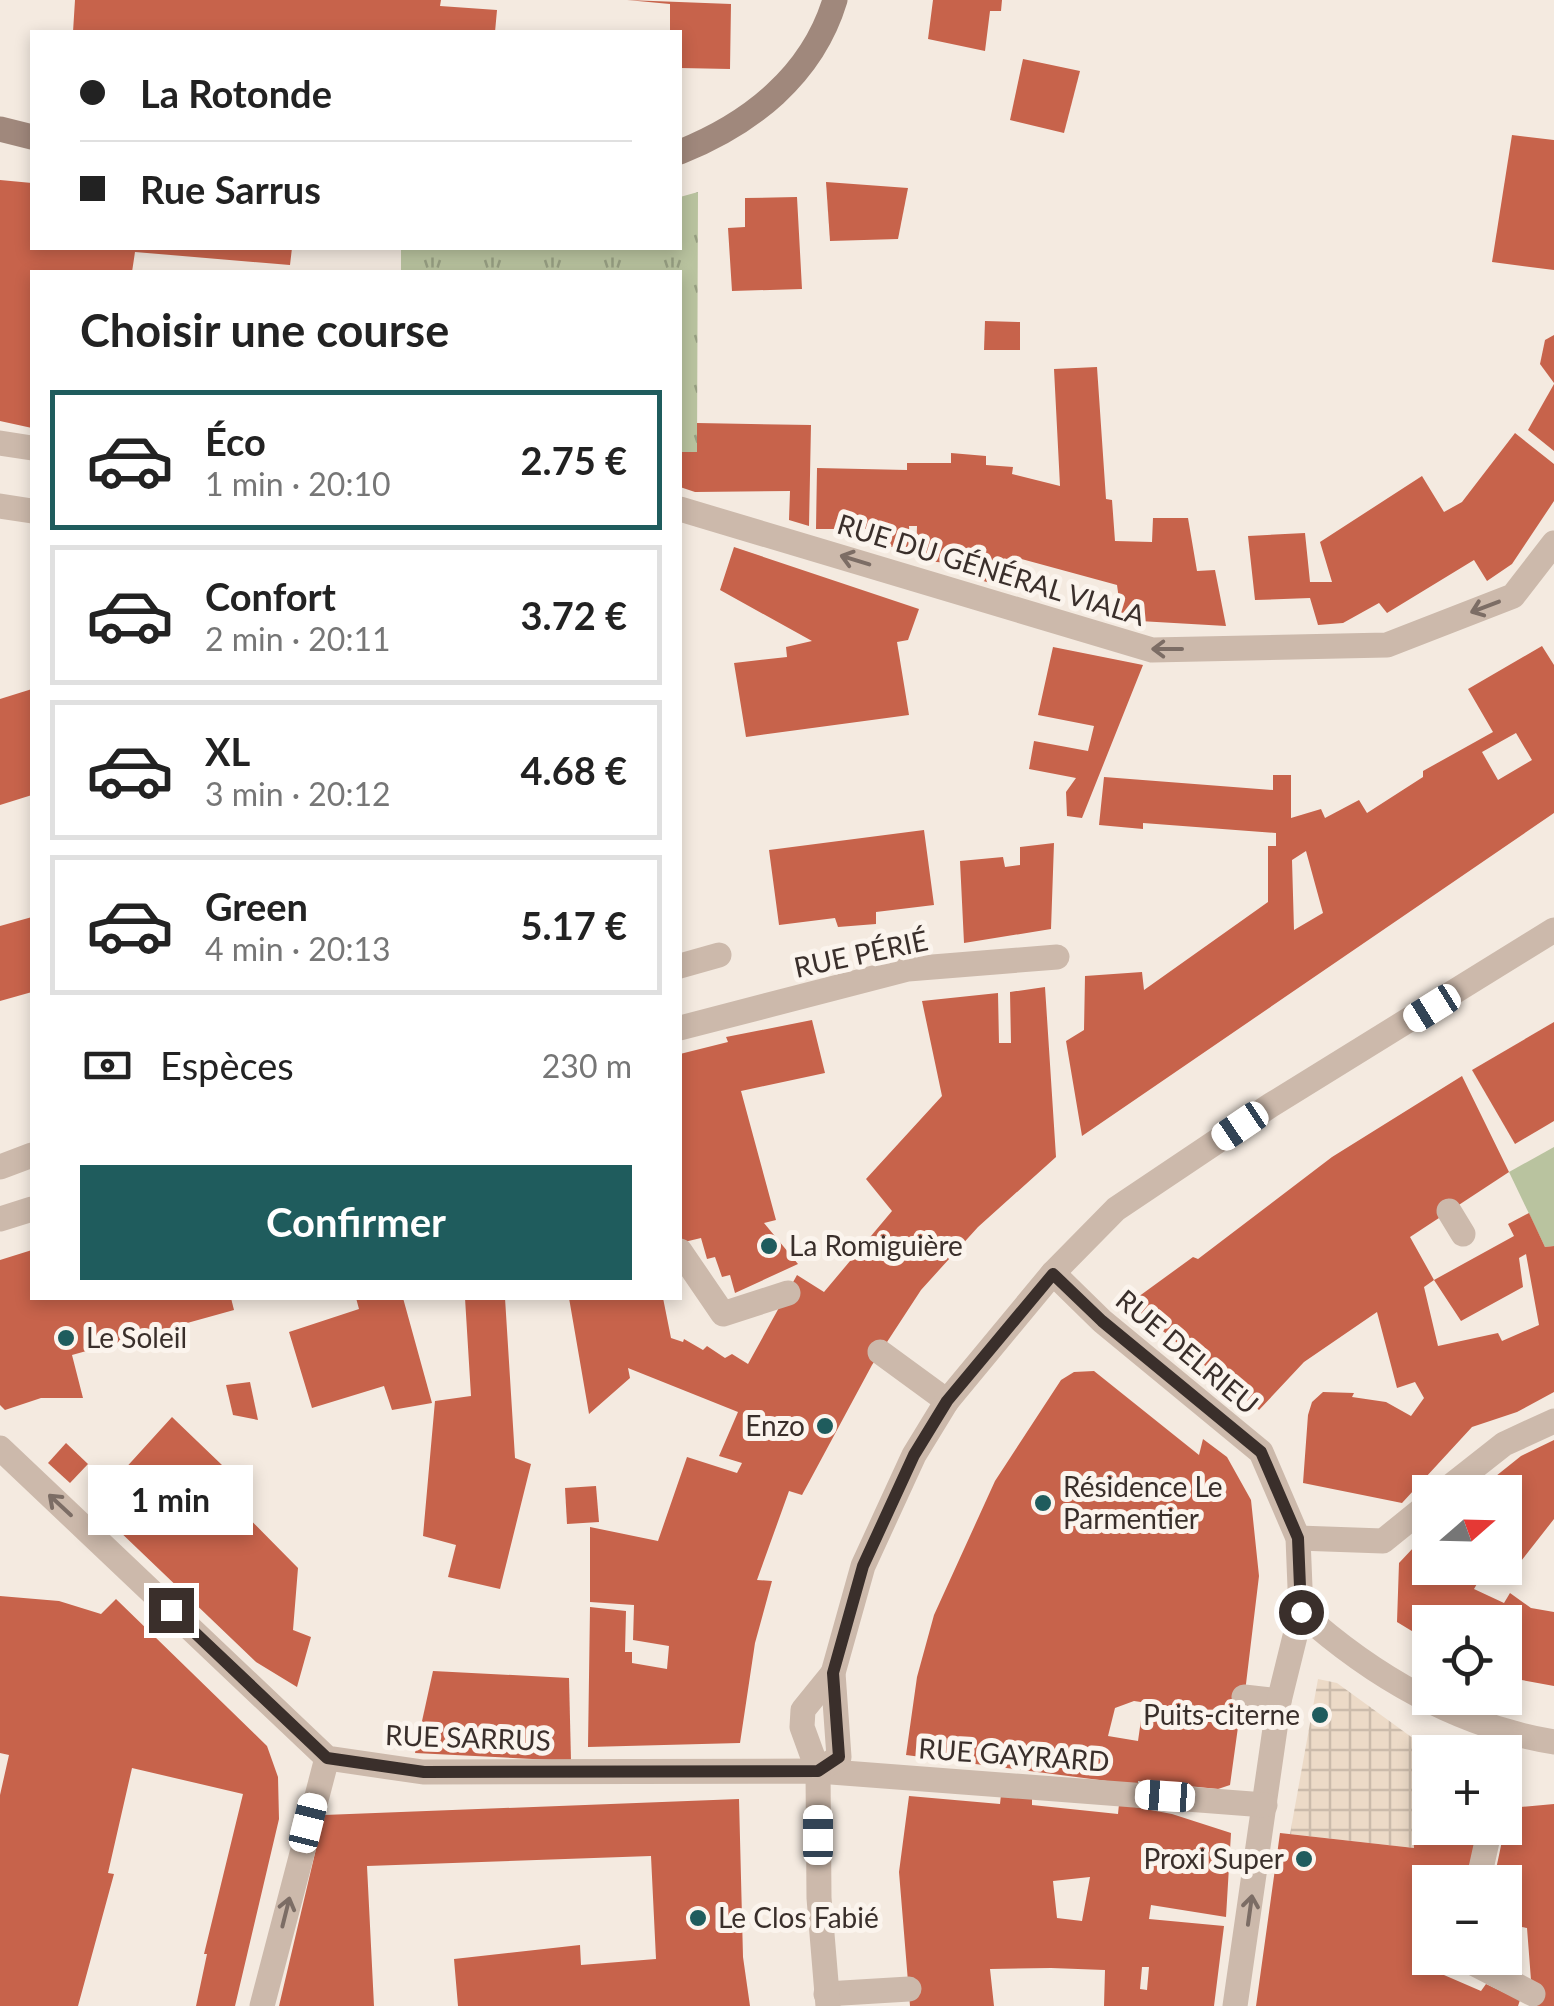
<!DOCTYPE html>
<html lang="fr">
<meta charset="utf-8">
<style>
body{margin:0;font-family:Lato,sans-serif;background:#f6f6f6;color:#222;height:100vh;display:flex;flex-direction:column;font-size:38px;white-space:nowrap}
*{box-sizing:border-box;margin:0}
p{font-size:32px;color:#767676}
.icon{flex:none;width:55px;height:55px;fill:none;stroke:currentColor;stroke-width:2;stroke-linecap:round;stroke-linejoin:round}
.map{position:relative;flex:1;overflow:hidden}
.drawer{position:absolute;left:30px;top:270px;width:652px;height:1030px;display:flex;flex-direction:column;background:#fff;border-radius:0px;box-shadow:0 5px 15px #0003}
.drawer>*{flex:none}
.hud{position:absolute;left:30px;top:30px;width:652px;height:220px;border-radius:0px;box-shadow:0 5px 15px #0003;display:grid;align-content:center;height:220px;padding:0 50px;background:#fff}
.needle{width:65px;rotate:70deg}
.buttons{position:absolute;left:1412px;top:1475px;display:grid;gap:20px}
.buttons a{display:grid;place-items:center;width:110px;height:110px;border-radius:0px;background:#fff;box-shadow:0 5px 15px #0003;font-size:50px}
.end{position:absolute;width:45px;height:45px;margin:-22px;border:12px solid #3a2f2b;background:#fff;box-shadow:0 0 0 5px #fff}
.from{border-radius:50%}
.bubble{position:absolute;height:70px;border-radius:0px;background:#fff;box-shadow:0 5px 15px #0003;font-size:32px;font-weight:700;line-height:70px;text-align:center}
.car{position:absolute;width:30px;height:60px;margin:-30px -15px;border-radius:12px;box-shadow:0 0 8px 2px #0007;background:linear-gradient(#fff 24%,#345 0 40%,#fff 0 76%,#345 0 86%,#fff 0)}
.hud b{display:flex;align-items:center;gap:35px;height:95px;font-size:38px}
.hud b+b{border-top:2px solid #e0e0e0}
.hud i{width:25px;height:25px;background:#222}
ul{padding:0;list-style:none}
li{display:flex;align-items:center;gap:30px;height:140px;margin:0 20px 15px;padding:0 30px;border:5px solid #e0e0e0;border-radius:0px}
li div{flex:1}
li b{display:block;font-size:38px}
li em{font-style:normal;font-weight:700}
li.on{border-color:#1f5c5d}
li>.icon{width:90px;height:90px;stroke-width:1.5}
h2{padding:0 50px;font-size:45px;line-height:120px}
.pay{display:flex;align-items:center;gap:25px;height:110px;padding:0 50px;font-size:38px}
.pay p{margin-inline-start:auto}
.action{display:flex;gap:20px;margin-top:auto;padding:20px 50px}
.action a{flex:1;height:115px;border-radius:0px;background:#1f5c5d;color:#fff;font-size:40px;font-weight:700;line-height:115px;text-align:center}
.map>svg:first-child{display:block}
</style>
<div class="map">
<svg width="1554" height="2006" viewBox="0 0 1554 2006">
<defs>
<pattern id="grass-tufts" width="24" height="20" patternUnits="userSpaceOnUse" patternTransform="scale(2.5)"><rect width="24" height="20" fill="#b9c39f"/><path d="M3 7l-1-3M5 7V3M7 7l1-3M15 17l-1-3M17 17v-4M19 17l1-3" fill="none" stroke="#979f82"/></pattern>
<pattern id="plaza-grid" width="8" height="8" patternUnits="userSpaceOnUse" patternTransform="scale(2.5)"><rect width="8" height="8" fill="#ecdac7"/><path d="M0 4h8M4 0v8" fill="none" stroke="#cbbbab"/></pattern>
</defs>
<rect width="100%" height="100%" fill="#f4eae0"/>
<polygon fill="url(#grass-tufts)" points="698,192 697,452 680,452 680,272 401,272 401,248 680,248 680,197"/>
<polygon fill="#b9c39f" points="1554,1147 1554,1246 1545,1247 1509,1172"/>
<polygon fill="url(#plaza-grid)" points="1318,1679 1337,1683 1432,1752 1430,1817 1412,1819 1414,1848 1290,1834"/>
<g fill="#c7634b" fill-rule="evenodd">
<polygon points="75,0 441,0 440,6 497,10 495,32 73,32"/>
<polygon points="627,0 731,4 730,69 680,68 680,32 670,32 670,4"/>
<polygon points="933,0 1002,0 1001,11 990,11 985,51 928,39"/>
<polygon points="1023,59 1080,71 1064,133 1010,120"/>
<polygon points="1512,135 1554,140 1554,270 1492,262"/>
<polygon points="0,180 32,183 32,248 292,248 290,265 135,252 132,272 32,272 32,428 0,421"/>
<polygon points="826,182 908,188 898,239 830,241"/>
<polygon points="797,197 802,289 732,291 728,228 745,227 745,198"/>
<polygon points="985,321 1020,322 1020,350 984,350"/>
<polygon points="1554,335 1554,383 1540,364 1545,340"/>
<polygon points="1097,367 1106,499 1112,500 1115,541 1152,542 1153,518 1188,518 1197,571 1215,570 1226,626 1122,620 1117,585 1014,557 1014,590 980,580 979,566 916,560 917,526 909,526 910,548 872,546 872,529 816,529 817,468 907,470 907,463 951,463 951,453 986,456 986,465 1013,467 1012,474 1060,486 1054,369"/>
<polygon points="1554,384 1554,451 1528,430"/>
<polygon points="697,423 811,425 809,526 789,520 790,491 695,492 680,487 680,452 697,452"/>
<polygon points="1515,433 1554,464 1554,501 1512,564 1487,581 1474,560 1387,613 1379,603 1343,623 1318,625 1310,598 1255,600 1248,536 1305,533 1310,582 1332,582 1320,542 1422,476 1444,512 1462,502"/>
<polygon points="734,547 919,609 908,640 897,642 909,715 746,737 734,663 787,657 786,647 812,641 720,590"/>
<path d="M 1542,646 L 1554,665 L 1554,813 L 1082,1136 L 1066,1041 L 1084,1030 L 1085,976 L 1142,972 L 1144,990 L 1268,902 L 1268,846 L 1276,846 L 1276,833 L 1143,823 L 1143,829 L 1099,825 L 1104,777 L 1273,790 L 1273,775 L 1291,775 L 1291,818 L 1321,809 L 1325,818 L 1359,800 L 1367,813 L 1423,777 L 1423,771 L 1493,732 L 1468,689 ZM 1516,733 L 1532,760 L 1498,780 L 1482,752 ZM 1306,851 L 1323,913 L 1294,930 L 1292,860 Z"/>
<polygon points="1053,647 1143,665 1082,818 1067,816 1066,792 1076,778 1029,769 1034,741 1088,751 1094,726 1038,715"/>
<polygon points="32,689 32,795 0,805 0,699"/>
<polygon points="924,830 934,905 876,912 876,924 838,927 835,918 779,925 769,850"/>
<polygon points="1054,843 1051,929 964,943 960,861 1003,857 1005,867 1020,865 1020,847"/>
<polygon points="32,917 32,992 0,1001 0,926"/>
<polygon points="1045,987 1056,1157 978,1227 921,1290 872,1365 802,1495 789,1491 757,1580 772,1581 755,1643 740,1743 588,1747 590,1607 626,1611 625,1652 632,1652 632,1663 667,1669 669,1646 633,1640 634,1605 590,1602 590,1527 658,1541 687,1457 737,1473 742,1463 719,1456 738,1412 628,1368 630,1378 589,1414 569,1298 663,1298 671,1338 683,1342 684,1339 703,1350 707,1346 725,1358 732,1354 748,1364 797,1275 824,1292 892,1211 866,1179 942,1096 922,1001 998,993 999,1043 1011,1043 1010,992"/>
<polygon points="812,1020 825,1073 741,1091 776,1220 764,1223 798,1264 735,1293 730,1275 722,1277 715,1257 707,1259 701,1238 680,1243 680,1054 728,1042 726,1037"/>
<polygon points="1554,1022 1554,1121 1515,1144 1472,1070"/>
<path d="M 1462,1076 L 1509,1172 L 1410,1237 L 1434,1280 L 1514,1236 L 1508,1224 L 1529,1213 L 1545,1247 L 1554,1246 L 1554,1392 L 1517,1412 L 1472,1427 L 1402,1503 L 1303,1483 L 1308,1415 L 1312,1402 L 1323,1392 L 1354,1393 L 1352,1397 L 1386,1402 L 1411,1416 L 1424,1398 L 1415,1382 L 1397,1388 L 1377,1312 L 1304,1362 L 1259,1410 L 1136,1309 L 1138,1297 L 1193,1257 L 1198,1259 L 1332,1157 ZM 1526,1254 L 1539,1325 L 1502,1341 L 1498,1333 L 1438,1346 L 1424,1287 L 1434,1280 L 1461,1321 L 1523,1287 L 1519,1258 Z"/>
<polygon points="32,1250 32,1298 231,1298 234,1310 72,1355 83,1398 41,1398 5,1410 0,1405 0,1260"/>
<polygon points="356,1298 403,1298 432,1403 392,1410 384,1386 312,1408 289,1332 359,1309"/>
<polygon points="465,1298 505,1298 515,1458 531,1464 500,1589 448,1577 456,1545 423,1536 435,1401 471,1396"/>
<polygon points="1094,1371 1199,1455 1203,1439 1227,1457 1251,1500 1259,1576 1242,1717 1134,1701 1115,1708 1108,1736 1138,1741 1141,1720 1152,1711 1238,1727 1230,1785 1218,1789 1138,1781 1138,1785 906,1755 917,1677 934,1615 995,1481 1061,1380 1074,1372"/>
<polygon points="250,1382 258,1420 233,1415 226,1385"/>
<polygon points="172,1417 222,1465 175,1515 224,1493 298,1568 293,1630 311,1637 297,1687 256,1662 92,1505"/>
<polygon points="1554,1440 1554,1519 1510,1575 1501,1568 1505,1568 1505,1492 1476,1492 1521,1456"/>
<polygon points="66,1443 88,1464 70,1483 48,1463"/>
<polygon points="596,1486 599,1522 567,1524 565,1488"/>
<polygon points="1430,1530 1430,1568 1466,1568 1481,1577 1474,1589 1504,1603 1510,1593 1531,1608 1554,1612 1554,1686 1505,1677 1505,1622 1430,1622 1430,1642 1397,1622 1399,1563"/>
<polygon points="0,1596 59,1601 101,1614 116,1599 267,1746 278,1777 279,1819 235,2006 196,2006 207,1954 204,1954 243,1794 132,1768 108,1873 114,1874 78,2006 0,2006 0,1795 9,1755 0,1753"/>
<polygon points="433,1671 569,1678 571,1761 415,1753"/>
<path d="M 1001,1795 L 1032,1798 L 1032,1805 L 1118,1814 L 1119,1804 L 1172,1814 L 1231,1833 L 1226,1917 L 1151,1905 L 1149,1919 L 1224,1926 L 1214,2006 L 1104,2006 L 1105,1970 L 1051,1968 L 990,1969 L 994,2006 L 910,2006 L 899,1872 L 909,1796 L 1000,1804 ZM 1090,1877 L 1082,1921 L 1057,1918 L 1053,1881 ZM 1142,1967 L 1149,1967 L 1147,1990 L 1140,1989 Z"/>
<polygon points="739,1799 743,1957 750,2006 458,2006 454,1959 580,1945 581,1965 656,1959 651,1856 367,1866 374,2006 279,2006 324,1815"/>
<polygon points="1554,1804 1554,2006 1533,2006 1527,1928 1505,1924 1505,1882 1494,1882 1495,1874 1509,1808"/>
<polygon points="1430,1817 1430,1828 1479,1828 1466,1882 1430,1882 1430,1958 1448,1958 1444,1975 1481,1991 1486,1984 1520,2000 1518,2006 1256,2006 1280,1833 1414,1848 1412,1819"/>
</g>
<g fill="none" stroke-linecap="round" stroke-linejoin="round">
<g stroke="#ccb9ab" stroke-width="25">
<polyline points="680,966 719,955"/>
<polyline points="0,1167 32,1155"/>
<polyline points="1449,1211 1463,1234"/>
<polyline points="680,1251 723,1314 788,1293"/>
<polyline points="880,1352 947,1401"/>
<polyline points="1244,1697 1279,1701"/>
<polyline points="826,1994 909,1989"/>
</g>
<g stroke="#ccb9ab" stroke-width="25">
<polyline points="1505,1756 1510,1734"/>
<polyline points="1478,1882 1490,1828"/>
<polyline points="1463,1958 1533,1994"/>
</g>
<g stroke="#ccb9ab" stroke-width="25">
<polyline points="0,443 32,448"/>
<polyline points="0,506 32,511"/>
<polyline points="680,509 1152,650 1387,645 1513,596 1554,543"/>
<polyline points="680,1028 908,969 1057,957"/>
<polyline points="0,1219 32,1209"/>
<polyline points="1053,1273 1102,1321 1261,1452 1298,1538 1301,1612 1279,1701 1235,2006"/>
<polyline points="0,1448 327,1758 423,1772 818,1771 1265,1805"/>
<polyline points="1443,1492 1504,1444 1554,1421"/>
<polyline points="1298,1538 1383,1541 1430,1503"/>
<path d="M 1301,1612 C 1372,1676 1458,1726 1554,1742"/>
<polyline points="262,2006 327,1758"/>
</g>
<g stroke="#ccb9ab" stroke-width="25">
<polyline points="818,1771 839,1757 833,1673 863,1566 914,1455 947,1401 1053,1273 1116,1209 1271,1105 1554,930"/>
<polyline points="828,2006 819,1898 818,1771 802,1727 803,1710 833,1673"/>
</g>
<g stroke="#a0887c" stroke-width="25">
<polyline points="0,129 32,137"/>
<path d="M 680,152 C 750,124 812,76 835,0"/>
</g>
</g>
<defs><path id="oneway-shaft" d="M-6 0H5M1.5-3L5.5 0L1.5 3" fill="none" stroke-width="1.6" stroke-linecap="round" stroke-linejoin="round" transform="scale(2.5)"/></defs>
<g stroke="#7c6d65">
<use href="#oneway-shaft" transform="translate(855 560) rotate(-163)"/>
<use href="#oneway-shaft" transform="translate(1485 607) rotate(159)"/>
<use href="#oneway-shaft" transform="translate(1167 649) rotate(-180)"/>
<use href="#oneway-shaft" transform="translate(60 1505) rotate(-137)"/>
<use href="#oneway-shaft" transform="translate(1250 1910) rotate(-82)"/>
<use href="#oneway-shaft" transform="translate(286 1912) rotate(-76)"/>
</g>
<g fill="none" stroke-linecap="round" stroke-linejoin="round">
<polyline stroke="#3a2f2b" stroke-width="12" points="171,1610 327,1758 424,1772 818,1771 839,1757 833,1673 863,1566 914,1455 947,1401 1053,1274 1102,1321 1261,1452 1298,1538 1301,1612"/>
</g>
<g fill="#1f5c5d" stroke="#fbf4ed" stroke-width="4">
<circle cx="769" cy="1246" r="10"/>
<circle cx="66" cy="1338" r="10"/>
<circle cx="825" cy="1426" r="10"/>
<circle cx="1043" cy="1503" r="10"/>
<circle cx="1320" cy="1715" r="10"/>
<circle cx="1304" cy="1859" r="10"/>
<circle cx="698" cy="1918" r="10"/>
</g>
<g text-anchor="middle" stroke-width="10" stroke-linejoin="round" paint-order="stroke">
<g font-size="28" fill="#3a2f2b" stroke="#fbf4ed">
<text transform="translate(991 570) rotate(17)" y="10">RUE DU GÉNÉRAL VIALA</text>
<text transform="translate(861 954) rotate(-12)" y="10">RUE PÉRIÉ</text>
<text transform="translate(1187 1352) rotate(40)" y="10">RUE DELRIEU</text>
<text transform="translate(468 1738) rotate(2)" y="10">RUE SARRUS</text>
<text transform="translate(1014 1755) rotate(4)" y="10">RUE GAYRARD</text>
</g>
<g font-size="28" fill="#3a2f2b" stroke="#fbf4ed" text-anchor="start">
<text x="789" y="1256">La Romiguière</text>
<text x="86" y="1348">Le Soleil</text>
<text x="805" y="1436" text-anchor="end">Enzo</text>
<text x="1063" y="1497">Résidence Le<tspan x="1063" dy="32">Parmentier</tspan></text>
<text x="1300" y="1725" text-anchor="end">Puits-citerne</text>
<text x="1284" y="1869" text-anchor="end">Proxi Super</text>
<text x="718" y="1928">Le Clos Fabié</text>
</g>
</g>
</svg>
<div class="buttons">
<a><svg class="needle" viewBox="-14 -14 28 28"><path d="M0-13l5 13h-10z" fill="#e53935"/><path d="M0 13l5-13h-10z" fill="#767676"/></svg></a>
<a><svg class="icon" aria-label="locate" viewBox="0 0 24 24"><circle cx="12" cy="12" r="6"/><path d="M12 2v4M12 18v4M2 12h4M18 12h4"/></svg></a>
<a>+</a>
<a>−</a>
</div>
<i class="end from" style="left:1301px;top:1612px"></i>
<i class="end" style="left:171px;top:1610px"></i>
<div class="bubble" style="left:88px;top:1465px;width:165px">1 min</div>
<i class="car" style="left:1432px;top:1008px;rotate:238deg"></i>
<i class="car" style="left:1240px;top:1126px;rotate:236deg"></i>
<i class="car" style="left:1165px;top:1796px;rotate:274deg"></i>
<i class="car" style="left:308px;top:1823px;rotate:14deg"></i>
<i class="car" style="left:818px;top:1835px;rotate:0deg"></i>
<div class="hud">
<b><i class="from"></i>La Rotonde</b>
<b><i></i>Rue Sarrus</b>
</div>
<section class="drawer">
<h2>Choisir une course</h2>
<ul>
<li class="on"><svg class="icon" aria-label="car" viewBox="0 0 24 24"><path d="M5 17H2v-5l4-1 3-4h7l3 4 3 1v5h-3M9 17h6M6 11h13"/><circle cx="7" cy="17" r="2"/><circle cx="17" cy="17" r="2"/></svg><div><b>Éco</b><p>1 min · 20:10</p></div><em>2.75 €</em></li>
<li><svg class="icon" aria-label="car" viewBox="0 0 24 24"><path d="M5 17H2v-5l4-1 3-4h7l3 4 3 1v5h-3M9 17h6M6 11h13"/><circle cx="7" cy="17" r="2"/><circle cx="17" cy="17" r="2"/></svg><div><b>Confort</b><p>2 min · 20:11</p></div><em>3.72 €</em></li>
<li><svg class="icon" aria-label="car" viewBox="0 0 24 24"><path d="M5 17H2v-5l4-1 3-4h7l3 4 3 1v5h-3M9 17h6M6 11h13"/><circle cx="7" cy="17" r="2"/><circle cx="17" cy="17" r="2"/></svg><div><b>XL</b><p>3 min · 20:12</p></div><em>4.68 €</em></li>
<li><svg class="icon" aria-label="car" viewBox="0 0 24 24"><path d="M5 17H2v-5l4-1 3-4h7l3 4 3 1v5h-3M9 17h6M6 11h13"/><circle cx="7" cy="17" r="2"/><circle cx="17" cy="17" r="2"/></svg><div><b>Green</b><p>4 min · 20:13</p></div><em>5.17 €</em></li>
</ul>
<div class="pay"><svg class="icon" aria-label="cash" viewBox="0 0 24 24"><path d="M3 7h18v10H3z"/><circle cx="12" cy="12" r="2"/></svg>Espèces<p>230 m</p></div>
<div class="action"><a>Confirmer</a></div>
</section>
</div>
